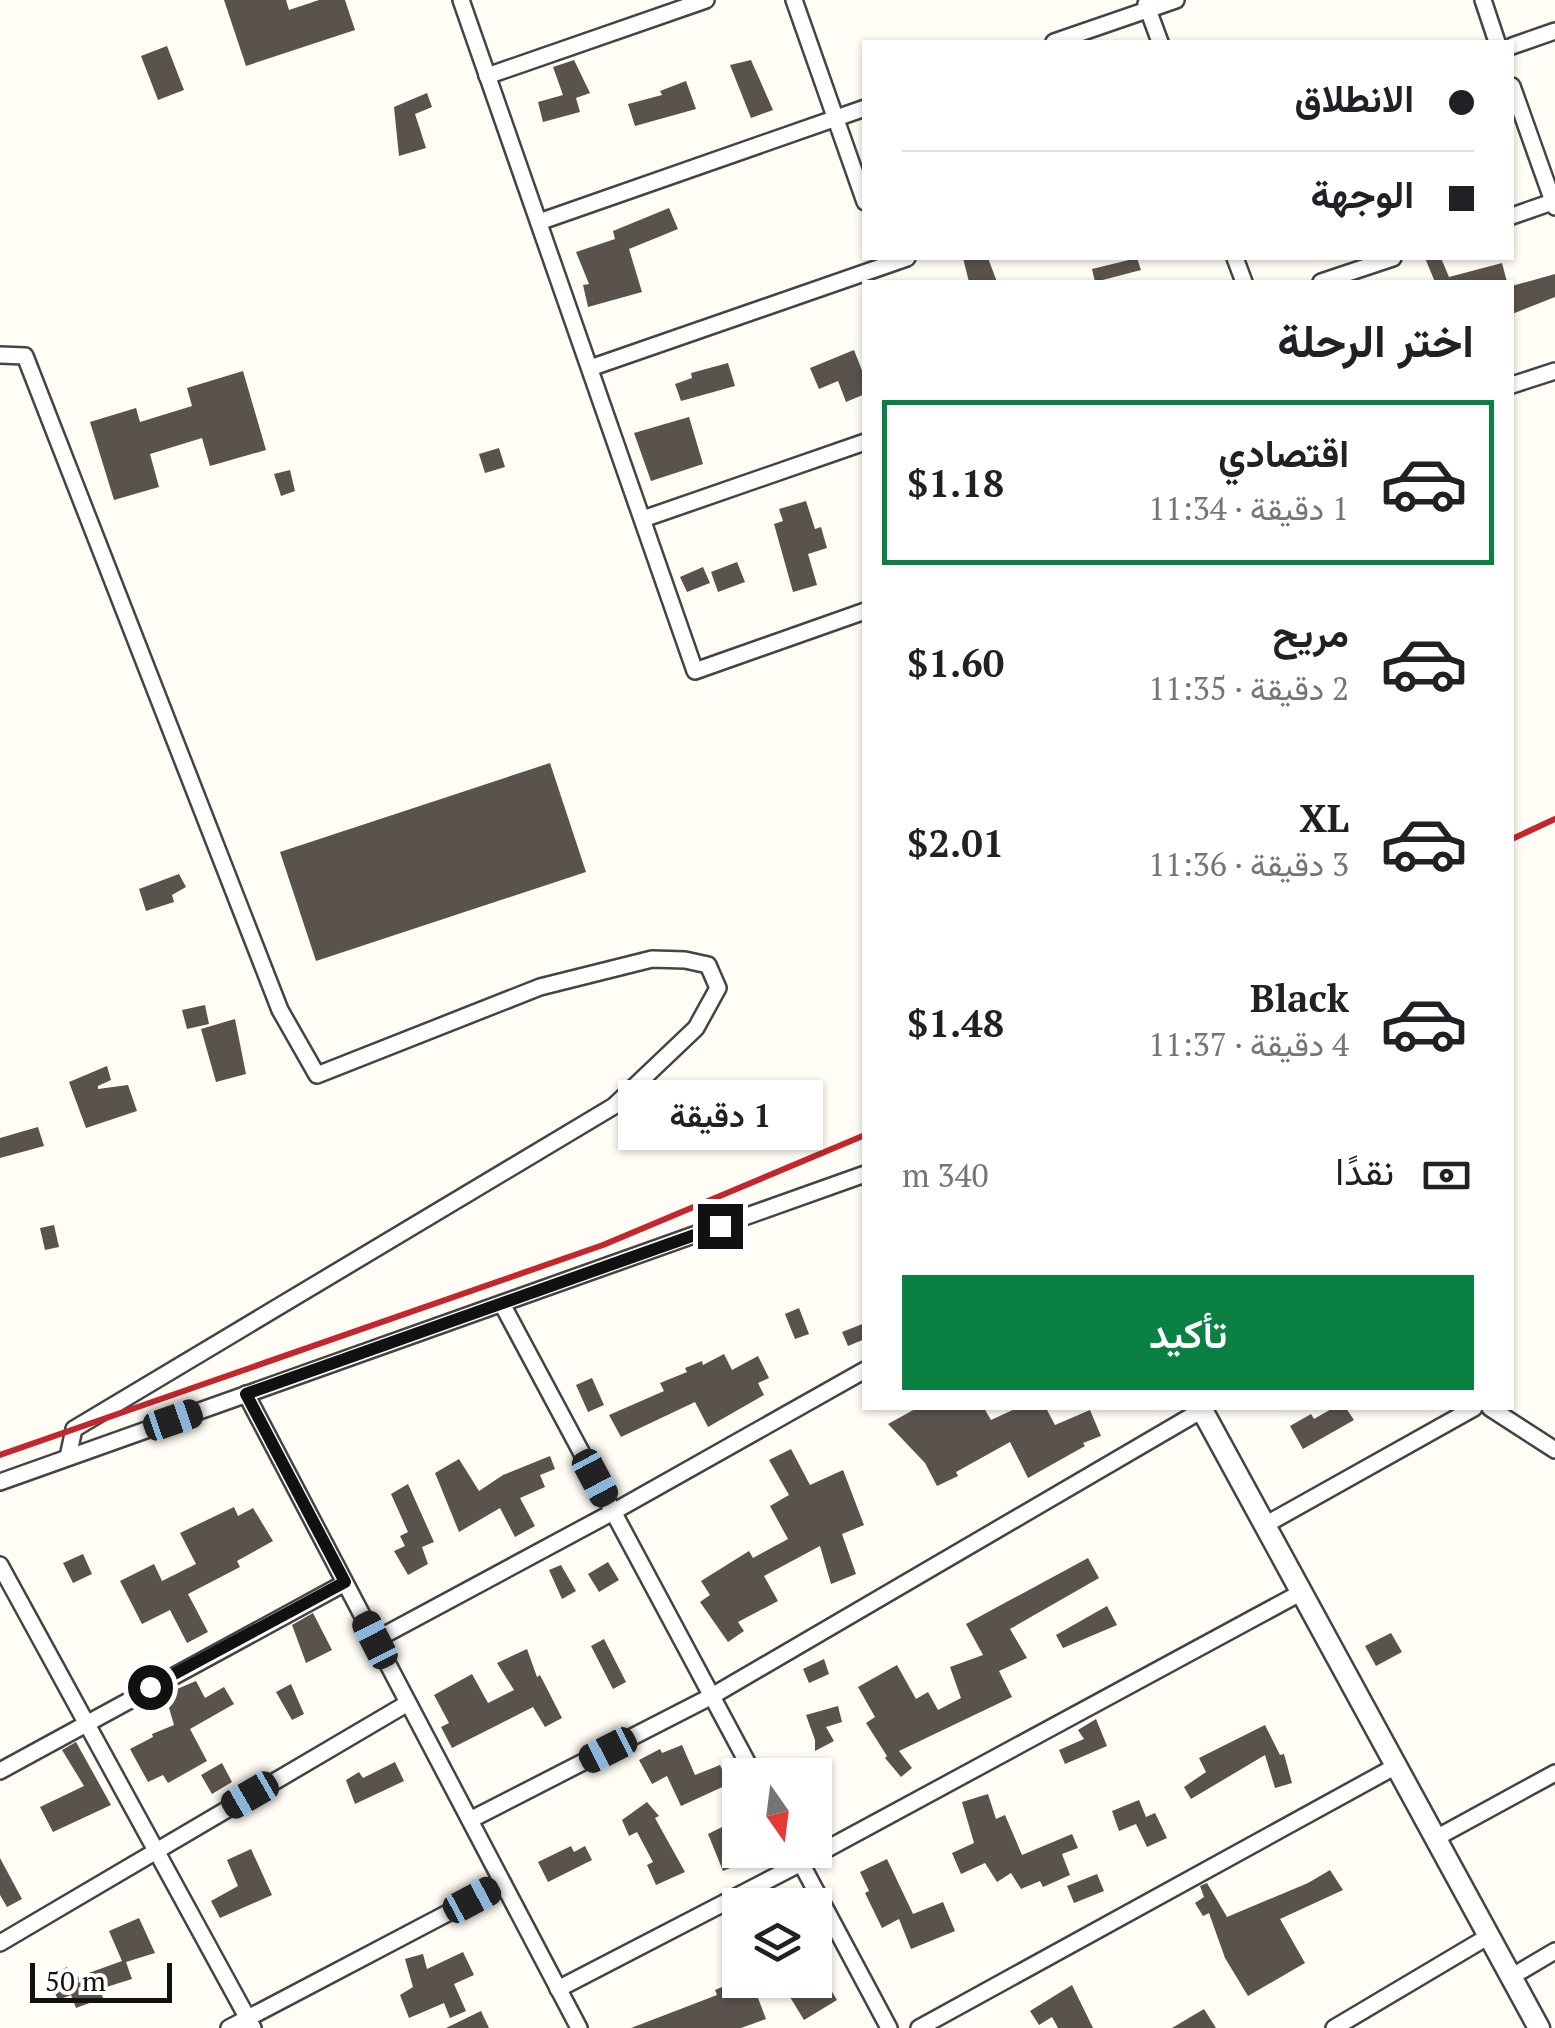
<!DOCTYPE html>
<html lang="ar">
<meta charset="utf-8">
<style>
body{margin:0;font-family:"PT Serif",Vazirmatn,serif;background:#f2f2f2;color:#202124;direction:rtl;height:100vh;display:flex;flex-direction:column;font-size:38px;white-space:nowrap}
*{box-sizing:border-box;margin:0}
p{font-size:32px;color:#757577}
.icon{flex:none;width:55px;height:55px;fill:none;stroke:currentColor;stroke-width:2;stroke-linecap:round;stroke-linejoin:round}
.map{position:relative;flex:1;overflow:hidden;direction:ltr}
.drawer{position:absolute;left:862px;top:280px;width:652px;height:1130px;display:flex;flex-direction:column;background:#fff;border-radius:0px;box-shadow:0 2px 8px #0004;direction:rtl}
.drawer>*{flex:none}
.guide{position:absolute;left:862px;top:40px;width:652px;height:220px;border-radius:0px;box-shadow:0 2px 8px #0004;direction:rtl;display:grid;align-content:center;height:220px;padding:0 40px;background:#fff}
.needle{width:65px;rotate:166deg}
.tools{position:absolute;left:722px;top:1758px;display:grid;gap:20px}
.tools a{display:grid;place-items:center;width:110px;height:110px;border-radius:0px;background:#fff;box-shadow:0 2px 8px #0004;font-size:50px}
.scale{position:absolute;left:30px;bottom:25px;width:142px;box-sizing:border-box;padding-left:10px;border:5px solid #111;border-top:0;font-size:28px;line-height:35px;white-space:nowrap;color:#111;-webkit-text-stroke:8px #fff;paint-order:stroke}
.end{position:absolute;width:45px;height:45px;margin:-22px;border:12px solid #111;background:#fff;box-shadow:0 0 0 5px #fff}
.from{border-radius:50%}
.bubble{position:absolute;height:70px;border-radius:0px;background:#fff;box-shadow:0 2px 8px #0004;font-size:32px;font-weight:600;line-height:70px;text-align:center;direction:rtl}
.car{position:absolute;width:30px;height:60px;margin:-30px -15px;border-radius:12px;box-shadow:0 0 8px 2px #0007;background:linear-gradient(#222 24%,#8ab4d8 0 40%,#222 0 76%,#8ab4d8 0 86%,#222 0)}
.guide b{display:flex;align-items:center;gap:35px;height:95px;font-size:38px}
.guide b+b{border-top:2px solid #e0e0e0}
.guide i{width:25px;height:25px;background:#202124}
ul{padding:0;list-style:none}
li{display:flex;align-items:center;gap:30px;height:165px;margin:0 20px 15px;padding:0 20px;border:5px solid transparent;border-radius:0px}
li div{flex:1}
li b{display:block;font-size:38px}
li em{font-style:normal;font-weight:600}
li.active{border-color:#0b8043}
li>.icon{width:90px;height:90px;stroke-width:1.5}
h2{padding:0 40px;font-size:45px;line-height:120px}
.pay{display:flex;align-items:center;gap:25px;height:110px;padding:0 40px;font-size:38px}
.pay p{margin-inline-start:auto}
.action{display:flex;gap:20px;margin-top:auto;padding:20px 40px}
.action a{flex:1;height:115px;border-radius:0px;background:#0b8043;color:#fff;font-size:40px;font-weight:600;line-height:115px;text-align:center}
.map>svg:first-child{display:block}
</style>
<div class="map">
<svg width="1555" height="2028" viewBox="0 0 1555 2028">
<rect width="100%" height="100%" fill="#fffdf5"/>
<g fill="#5a524d">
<polygon points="224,0 286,0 289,10 319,0 345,0 355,30 246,66"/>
<polygon points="167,46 184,90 158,100 141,56"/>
<polygon points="574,60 590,93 576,98 580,112 543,122 538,102 563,95 553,67"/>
<polygon points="751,60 773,110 751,118 730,65"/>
<polygon points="686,81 696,109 635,126 628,104 662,95 660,91"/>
<polygon points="427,93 432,107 415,114 426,148 399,156 394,107"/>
<polygon points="669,208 678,229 629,249 642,292 588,307 583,285 589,284 576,252 615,239 613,231"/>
<polygon points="963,258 988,258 997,282 969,282"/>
<polygon points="1137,258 1141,270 1095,282 1092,269"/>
<polygon points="1425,258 1441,258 1449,277 1502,263 1507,282 1435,282"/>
<polygon points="1555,274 1555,297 1512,314 1512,286"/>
<polygon points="854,350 865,378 865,394 846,402 838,381 819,389 810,368"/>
<polygon points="728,363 735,386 681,401 675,384 692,378 691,373"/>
<polygon points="243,371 266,450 210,466 202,438 150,454 159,487 114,500 90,422 136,408 140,422 192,406 187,388"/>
<polygon points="689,417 703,464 651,481 634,433"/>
<polygon points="499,448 505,467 485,473 479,454"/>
<polygon points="290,470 295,491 281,496 274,474"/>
<polygon points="806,501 815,529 821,527 827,548 808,554 817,585 793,592 774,524 783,521 779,509"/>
<polygon points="737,562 745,582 718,592 711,572"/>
<polygon points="703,567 710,583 687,592 680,577"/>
<polygon points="550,763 586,872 316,961 280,852"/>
<polygon points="179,874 186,887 172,895 174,902 146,911 139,889"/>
<polygon points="205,1005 209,1024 187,1029 182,1010"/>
<polygon points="235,1019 246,1074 216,1082 201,1029"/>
<polygon points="107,1066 111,1080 98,1086 98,1089 128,1085 137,1111 86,1128 69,1082"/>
<polygon points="38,1127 44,1146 0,1158 0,1138"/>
<polygon points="54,1225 59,1247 45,1250 40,1228"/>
<polygon points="799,1308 809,1334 795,1339 785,1314"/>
<polygon points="865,1323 865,1339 848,1346 842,1332"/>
<polygon points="724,1354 732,1370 758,1356 769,1378 758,1383 764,1395 708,1427 695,1402 621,1437 609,1415 664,1391 660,1383 687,1372 685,1368 702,1361 703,1365"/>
<polygon points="592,1378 604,1405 588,1412 576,1385"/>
<polygon points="917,1408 984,1408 991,1420 1017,1408 1046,1408 1055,1425 1090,1410 1101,1436 1083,1443 1085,1446 1028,1478 1010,1442 956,1472 958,1476 937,1486 925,1463 888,1424"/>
<polygon points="1333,1408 1346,1408 1354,1420 1303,1449 1290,1426 1311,1414 1314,1419"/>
<polygon points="791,1449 810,1485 843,1470 864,1525 842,1534 856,1574 831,1584 820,1546 764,1576 778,1601 738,1622 744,1631 728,1642 700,1602 710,1595 701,1581 749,1551 753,1558 788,1539 770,1506 789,1495 769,1460"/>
<polygon points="550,1456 555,1469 540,1475 545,1487 520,1498 535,1526 515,1537 500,1508 459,1532 435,1473 459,1459 479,1491 503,1475"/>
<polygon points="408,1484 434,1542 422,1547 428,1564 408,1575 394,1551 405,1546 400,1536 408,1532 391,1494"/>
<polygon points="234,1507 238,1516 253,1508 273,1541 237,1561 240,1567 188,1594 208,1632 187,1643 170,1610 142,1624 120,1581 154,1564 162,1581 196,1564 180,1533"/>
<polygon points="83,1554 92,1574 73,1583 63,1563"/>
<polygon points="1088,1558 1099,1578 1010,1629 1027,1658 999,1671 1012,1697 899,1751 912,1768 901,1777 885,1758 887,1756 866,1723 875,1717 858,1687 897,1665 916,1699 928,1692 938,1710 961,1698 950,1667 983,1655 966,1624"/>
<polygon points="608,1562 619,1580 599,1592 588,1574"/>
<polygon points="561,1565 576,1591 562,1599 549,1570"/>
<polygon points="1107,1606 1117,1625 1063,1648 1056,1635"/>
<polygon points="313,1613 332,1650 306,1663 292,1625"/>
<polygon points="1391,1633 1402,1652 1376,1666 1365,1646"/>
<polygon points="604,1639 626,1682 613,1689 591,1646"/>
<polygon points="527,1649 537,1677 540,1675 562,1718 545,1727 533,1707 452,1748 441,1727 449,1723 434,1695 472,1674 488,1703 514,1690 497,1663"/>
<polygon points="824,1659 829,1674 809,1683 803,1669"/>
<polygon points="196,1681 205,1698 224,1687 234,1704 190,1729 207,1761 168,1783 163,1775 148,1782 130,1749 153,1737 152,1734 174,1725 165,1694"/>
<polygon points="291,1684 304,1714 292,1720 276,1692"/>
<polygon points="838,1706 842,1722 826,1727 834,1741 815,1751 815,1740 806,1715"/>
<polygon points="1096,1719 1107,1746 1065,1764 1059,1750 1084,1739 1078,1730"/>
<polygon points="1265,1725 1280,1755 1284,1754 1292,1783 1275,1788 1265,1755 1191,1799 1184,1787 1206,1772 1199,1758"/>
<polygon points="76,1742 111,1805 53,1832 40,1807 84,1786 62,1750"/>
<polygon points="682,1745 695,1775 720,1765 729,1784 681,1806 667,1776 652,1784 639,1760 660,1749 662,1753"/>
<polygon points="395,1762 404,1781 355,1804 346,1780 359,1772 363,1778"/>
<polygon points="222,1763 232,1782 212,1794 201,1775"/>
<polygon points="988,1794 996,1819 1005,1815 1022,1855 1072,1834 1078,1848 1062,1854 1070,1875 1043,1887 1040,1881 1021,1889 1011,1873 997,1882 985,1863 961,1874 952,1853 974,1843 962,1802"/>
<polygon points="1139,1800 1146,1817 1155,1813 1167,1838 1147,1847 1136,1824 1119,1831 1112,1811"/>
<polygon points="647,1802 659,1816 655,1818 685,1872 656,1885 647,1865 653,1862 637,1832 629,1836 622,1820"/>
<polygon points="722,1827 732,1850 773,1850 723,1871 708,1834"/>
<polygon points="571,1846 574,1852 585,1846 592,1860 548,1882 538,1862"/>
<polygon points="251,1849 272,1895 220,1918 211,1901 238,1886 227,1860"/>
<polygon points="0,1858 22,1899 7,1907 0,1895"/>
<polygon points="887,1859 913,1914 943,1902 955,1931 911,1949 899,1919 882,1928 865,1893 869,1891 860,1872"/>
<polygon points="1330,1870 1343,1890 1280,1919 1305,1963 1248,1996 1225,1958 1209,1913 1203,1916 1195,1903 1204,1897 1200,1886 1207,1883 1227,1917 1308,1883"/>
<polygon points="1097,1874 1104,1891 1074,1903 1067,1886"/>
<polygon points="139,1918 155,1953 126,1962 132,1979 100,1989 103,1998 76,2008 71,1995 58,2000 48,1977 67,1967 72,1979 122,1961 109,1931"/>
<polygon points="463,1952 474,1975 454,1984 466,2011 450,2018 444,2003 409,2018 400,1995 413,1987 405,1959 423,1954 427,1969"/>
<polygon points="738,1980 825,1980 837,2000 804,2020 782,1984 758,1998 766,2019 741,2028 631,2028 717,1995 715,1990"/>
<polygon points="1072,1985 1093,2028 1058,2028 1052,2017 1039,2025 1030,2011"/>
<polygon points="1204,2009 1216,2028 1172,2028"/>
<polygon points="481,2011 489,2028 446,2028"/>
</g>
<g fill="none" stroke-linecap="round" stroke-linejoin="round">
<g stroke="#444" stroke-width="20">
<g id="minor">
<polyline points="461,0 695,671 865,611"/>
<polyline points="794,0 865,202"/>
<polyline points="1483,0 1497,42"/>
<polyline points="1146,4 1160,42"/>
<polyline points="1054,42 1176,0"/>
<polyline points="1512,46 1555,31"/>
<polyline points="487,76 706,0"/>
<polyline points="1512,86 1555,207"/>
<polyline points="1512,216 1555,201"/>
<polyline points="539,222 865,108"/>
<polyline points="1235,258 1244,282"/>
<polyline points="1321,282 1393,258"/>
<polyline points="0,355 25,356 280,1010 317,1075 540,987 652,959 685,960 708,965 718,988 696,1028 614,1106 74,1429 68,1457"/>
<polyline points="590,368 907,258"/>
<polyline points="1512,385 1555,371"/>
<polyline points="643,519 865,442"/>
<polyline points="502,1304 754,1775"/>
<polyline points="246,1394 579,2028"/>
<polyline points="1490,1408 1555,1450"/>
<polyline points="0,1482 865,1174"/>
<polyline points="1265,1525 1474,1408"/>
<polyline points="0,1565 253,2028"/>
<polyline points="375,1640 613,1512 865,1370"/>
<polyline points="0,1771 345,1583"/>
<polyline points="470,1820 712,1696 1202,1410"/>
<polyline points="1436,1838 1555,1773"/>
<polyline points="794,1850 889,2028"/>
<polyline points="0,1943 408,1703"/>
<polyline points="1511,1977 1555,1951"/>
<polyline points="558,1989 801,1863 1302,1592"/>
<polyline points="229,2028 503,1884"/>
<polyline points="919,2028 1396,1766"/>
<polyline points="1334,2028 1489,1936"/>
</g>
</g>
<g stroke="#444" stroke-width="25">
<polyline id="tertiary" points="1201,1408 1539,2028"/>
</g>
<use href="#minor" stroke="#fff" stroke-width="15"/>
<use href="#tertiary" stroke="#fff" stroke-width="20"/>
<g stroke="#c4262e" stroke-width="6">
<polyline points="1512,839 1555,819"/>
<polyline points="0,1455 603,1245 865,1135"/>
</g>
</g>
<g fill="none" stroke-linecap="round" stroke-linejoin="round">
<polyline stroke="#111" stroke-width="12" points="150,1687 345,1582 246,1394 720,1226"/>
</g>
</svg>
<div class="tools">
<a><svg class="needle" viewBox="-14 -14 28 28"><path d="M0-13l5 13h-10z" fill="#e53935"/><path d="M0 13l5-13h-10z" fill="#757577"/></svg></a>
<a><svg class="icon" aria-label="layers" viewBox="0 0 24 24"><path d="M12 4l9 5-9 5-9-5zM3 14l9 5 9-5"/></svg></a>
</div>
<div class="scale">50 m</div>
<i class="end from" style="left:150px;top:1687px"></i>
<i class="end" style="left:720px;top:1226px"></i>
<div class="bubble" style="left:618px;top:1080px;width:205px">1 دقيقة</div>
<i class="car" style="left:173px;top:1420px;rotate:71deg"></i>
<i class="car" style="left:595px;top:1478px;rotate:152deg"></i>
<i class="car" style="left:375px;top:1640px;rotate:333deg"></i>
<i class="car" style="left:608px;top:1750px;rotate:243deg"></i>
<i class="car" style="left:250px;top:1795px;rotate:240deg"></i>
<i class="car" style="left:472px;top:1900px;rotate:62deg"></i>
<div class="guide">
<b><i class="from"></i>الانطلاق</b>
<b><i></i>الوجهة</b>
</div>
<section class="drawer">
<h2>اختر الرحلة</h2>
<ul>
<li class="active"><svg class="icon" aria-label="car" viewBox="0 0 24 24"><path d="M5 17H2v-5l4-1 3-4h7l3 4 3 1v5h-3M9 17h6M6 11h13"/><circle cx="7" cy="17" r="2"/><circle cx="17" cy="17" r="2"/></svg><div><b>اقتصادي</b><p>1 دقيقة · 11:34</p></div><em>$1.18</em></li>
<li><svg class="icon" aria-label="car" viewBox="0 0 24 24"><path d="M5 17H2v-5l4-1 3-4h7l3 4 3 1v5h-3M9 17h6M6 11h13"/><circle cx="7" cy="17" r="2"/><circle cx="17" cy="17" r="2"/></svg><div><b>مريح</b><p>2 دقيقة · 11:35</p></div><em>$1.60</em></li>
<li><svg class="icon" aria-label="car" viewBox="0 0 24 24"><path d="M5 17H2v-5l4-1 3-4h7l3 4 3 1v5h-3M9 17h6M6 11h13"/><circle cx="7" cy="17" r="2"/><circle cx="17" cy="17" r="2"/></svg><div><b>XL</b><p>3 دقيقة · 11:36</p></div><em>$2.01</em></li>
<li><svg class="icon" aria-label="car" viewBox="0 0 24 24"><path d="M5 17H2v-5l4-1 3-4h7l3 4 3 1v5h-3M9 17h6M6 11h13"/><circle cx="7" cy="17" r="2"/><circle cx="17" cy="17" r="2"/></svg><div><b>Black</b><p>4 دقيقة · 11:37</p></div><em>$1.48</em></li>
</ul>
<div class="pay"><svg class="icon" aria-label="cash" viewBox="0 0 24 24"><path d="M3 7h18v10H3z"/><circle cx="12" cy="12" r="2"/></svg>نقدًا<p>340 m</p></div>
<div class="action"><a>تأكيد</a></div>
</section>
</div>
